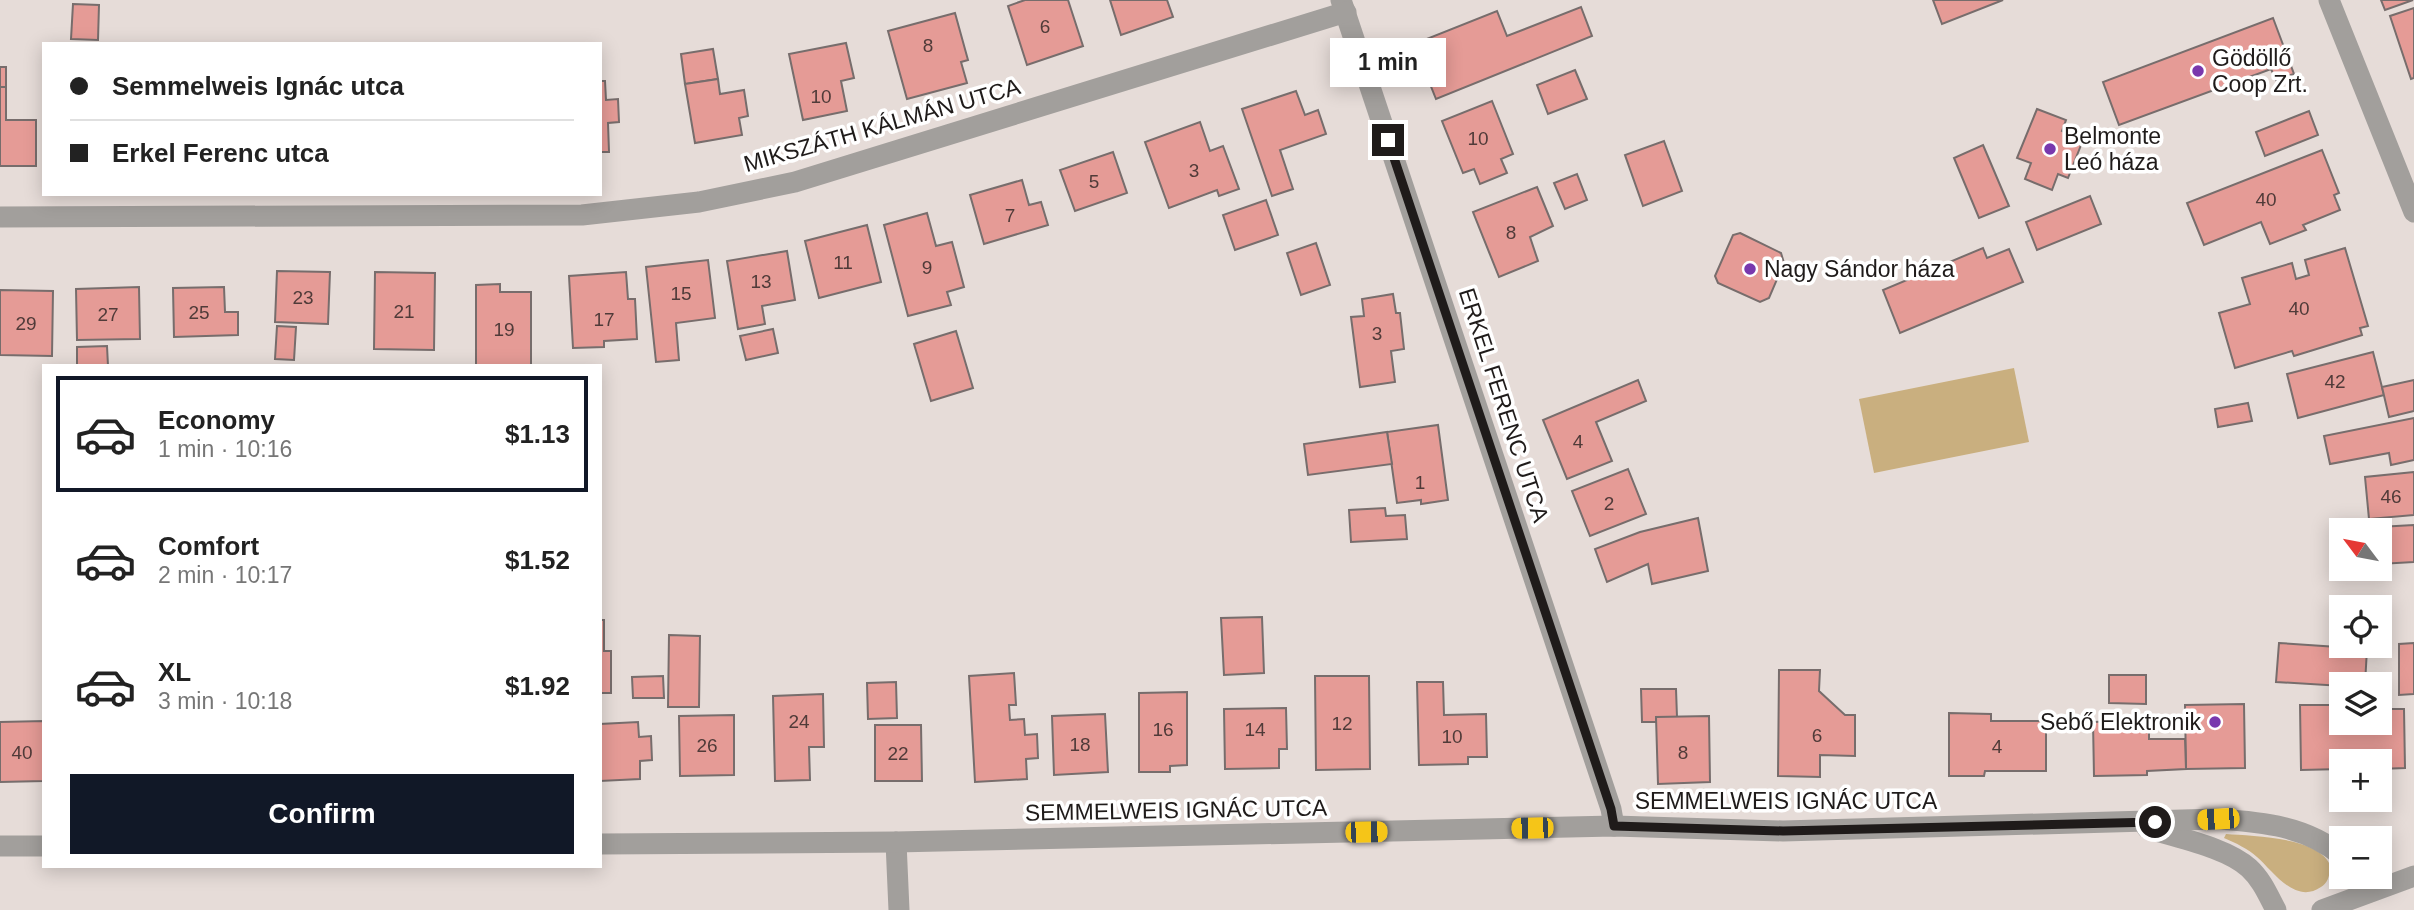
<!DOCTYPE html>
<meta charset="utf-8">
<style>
body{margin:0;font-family:Helvetica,sans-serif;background:#f6f6f6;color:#222;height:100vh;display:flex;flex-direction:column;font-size:26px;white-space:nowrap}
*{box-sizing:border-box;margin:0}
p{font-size:23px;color:#767676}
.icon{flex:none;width:38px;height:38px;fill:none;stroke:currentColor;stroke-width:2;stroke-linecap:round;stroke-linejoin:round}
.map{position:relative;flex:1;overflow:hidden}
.side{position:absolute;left:42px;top:364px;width:560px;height:504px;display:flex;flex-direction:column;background:#fff;border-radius:0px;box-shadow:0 4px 18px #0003}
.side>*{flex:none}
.hud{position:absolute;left:42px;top:42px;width:560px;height:154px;border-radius:0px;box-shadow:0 4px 18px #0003;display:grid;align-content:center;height:154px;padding:0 28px;background:#fff}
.needle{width:46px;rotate:302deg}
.fabs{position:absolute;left:2329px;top:518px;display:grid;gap:14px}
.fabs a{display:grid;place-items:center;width:63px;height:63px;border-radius:0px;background:#fff;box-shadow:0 4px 18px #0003;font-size:35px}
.end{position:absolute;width:32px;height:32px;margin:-16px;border:9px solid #1f1b1a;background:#fff;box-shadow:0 0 0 4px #fff}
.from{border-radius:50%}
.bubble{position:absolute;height:49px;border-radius:0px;background:#fff;box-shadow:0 4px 18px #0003;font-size:23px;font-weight:600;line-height:49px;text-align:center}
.car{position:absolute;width:21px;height:42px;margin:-21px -10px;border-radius:9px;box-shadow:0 0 5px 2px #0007;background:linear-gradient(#f5c518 24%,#345 0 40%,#f5c518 0 76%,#345 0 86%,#f5c518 0)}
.hud b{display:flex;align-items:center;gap:24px;height:66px;font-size:26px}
.hud b+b{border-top:2px solid #e0e0e0}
.hud i{width:18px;height:18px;background:#222}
ul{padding:12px 0 0;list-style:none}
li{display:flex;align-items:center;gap:21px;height:116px;margin:0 14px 10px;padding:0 14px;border:4px solid transparent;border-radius:0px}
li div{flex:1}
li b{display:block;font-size:26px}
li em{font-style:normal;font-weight:600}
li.selected{border-color:#111827}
li>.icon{width:63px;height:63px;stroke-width:1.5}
.cta{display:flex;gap:14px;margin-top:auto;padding:14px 28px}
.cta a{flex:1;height:80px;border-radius:0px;background:#111827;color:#fff;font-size:28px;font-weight:600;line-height:80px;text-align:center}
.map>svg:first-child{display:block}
</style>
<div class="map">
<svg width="2414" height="910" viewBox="0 0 2414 910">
<rect width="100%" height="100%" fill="#e6dcd8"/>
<g fill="#c9af7f">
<polygon points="2014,368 2029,442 1874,473 1859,399"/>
<path d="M 2226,834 C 2252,836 2316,837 2329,863 C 2331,872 2329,882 2321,887 C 2295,905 2273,871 2257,857 C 2248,849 2236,843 2224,838 Z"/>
</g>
<g fill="#e59b96" stroke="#776d6c" stroke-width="2">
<polygon points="1025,0 1068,0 1083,46 1027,65 1008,6"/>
<polygon points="1110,0 1167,0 1173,17 1121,35"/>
<polygon points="1933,0 2003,0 1942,24"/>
<polygon points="2381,0 2413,0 2385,10"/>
<polygon points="73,4 99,5 98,40 71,39"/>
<polygon points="1581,7 1592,36 1436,99 1414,44 1497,11 1507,36"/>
<polygon points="2414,8 2414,78 2411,79 2390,16"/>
<polygon points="955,13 968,60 961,62 967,83 907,99 888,31"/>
<polygon points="2273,18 2294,74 2276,80 2271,69 2119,125 2103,82"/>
<polygon points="846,43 854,78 841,81 847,111 803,120 789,54"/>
<polygon points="713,49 718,79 685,84 681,54"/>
<rect x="0" y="67" width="6" height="20"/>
<polygon points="1575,70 1587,99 1548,114 1537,85"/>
<polygon points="718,79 720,94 744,90 748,116 739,118 742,135 695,143 685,84"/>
<polygon points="600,81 605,81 606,100 618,99 619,122 608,123 609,152 600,152"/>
<polygon points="0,87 6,87 6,120 36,120 36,166 0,166"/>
<polygon points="1296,91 1305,115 1318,110 1326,134 1280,150 1293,189 1272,196 1242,109"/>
<polygon points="1492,101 1513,154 1501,159 1507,173 1480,184 1474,169 1463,173 1442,121"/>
<polygon points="2037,109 2066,120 2062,131 2083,140 2068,178 2058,174 2052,190 2025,179 2031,163 2017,158"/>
<polygon points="2309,111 2318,135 2265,156 2256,132"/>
<polygon points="1200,122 1210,151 1223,146 1239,189 1219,196 1217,190 1169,208 1145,142"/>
<polygon points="1664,141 1682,191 1643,206 1625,155"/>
<polygon points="1983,145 2009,206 1979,218 1954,158"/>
<polygon points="2322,150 2339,193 2334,195 2340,210 2303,225 2306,230 2270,244 2261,222 2204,245 2187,203"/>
<polygon points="1113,152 1127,193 1075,211 1060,170"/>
<polygon points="1577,174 1587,200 1565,209 1554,183"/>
<polygon points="1022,180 1029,205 1041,202 1048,225 984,244 970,195"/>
<polygon points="1537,187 1553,226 1530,237 1538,261 1499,277 1473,212"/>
<polygon points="2090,196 2101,224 2037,250 2026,222"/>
<polygon points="1266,200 1278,235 1235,250 1223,215"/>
<polygon points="927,213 936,246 952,242 964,287 947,292 951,305 908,316 884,225"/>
<polygon points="867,225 881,282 819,298 805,241"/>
<polygon points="1740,233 1781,253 1784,263 1769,298 1760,302 1718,283 1715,276 1733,235"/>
<polygon points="1316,243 1330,285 1301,295 1287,253"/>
<polygon points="1983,248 1987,258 2009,249 2023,282 1900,333 1883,290"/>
<polygon points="2345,248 2368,326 2360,328 2362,335 2294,356 2292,351 2235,368 2219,313 2250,304 2242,278 2292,263 2296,279 2309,275 2305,260"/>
<polygon points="787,251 795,300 762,306 765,324 738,329 727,261"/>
<polygon points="708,260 715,318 676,323 679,360 656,362 646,267"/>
<polygon points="277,271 330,272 328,324 275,322"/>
<polygon points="375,272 435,273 434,350 374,349"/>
<polygon points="626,272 628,299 635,299 637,339 604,341 604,347 573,348 569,276"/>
<polygon points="500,284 500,292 531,292 531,366 476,366 476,285"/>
<polygon points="139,287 140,339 77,340 76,289"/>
<polygon points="224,287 225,312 238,312 238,335 174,337 173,288"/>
<polygon points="0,290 53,291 52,356 0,355"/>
<polygon points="1393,294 1396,313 1400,313 1404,349 1391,351 1395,382 1360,387 1351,317 1364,316 1362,299"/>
<polygon points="277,326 296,327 294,360 275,359"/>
<polygon points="773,329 778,353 746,360 740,336"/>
<polygon points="956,331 973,388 931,401 914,344"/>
<polygon points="107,346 108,366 77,366 77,347"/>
<polygon points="2373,352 2384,395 2298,418 2287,374"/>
<polygon points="1638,380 1646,401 1596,422 1612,461 1567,479 1543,420"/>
<polygon points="2414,380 2414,411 2389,417 2382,387"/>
<polygon points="2248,403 2252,421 2218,427 2215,409"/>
<polygon points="2414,418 2414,460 2391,465 2389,453 2330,464 2324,436"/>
<polygon points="1438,425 1448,500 1421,504 1421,500 1397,503 1387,432"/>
<polygon points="1387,432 1392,464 1308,475 1304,444"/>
<polygon points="1628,469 1646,514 1590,536 1572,491"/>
<polygon points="2414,472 2414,515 2369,519 2365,477"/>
<polygon points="1385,508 1386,516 1405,515 1407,539 1351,542 1349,510"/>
<polygon points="1698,518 1708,571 1652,584 1648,564 1607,582 1595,549 1640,532"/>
<polygon points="2414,525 2414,562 2380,564 2380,530 2343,530 2343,529"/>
<polygon points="1262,617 1264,673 1224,675 1221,618"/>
<polygon points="600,620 604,620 604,651 611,651 611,693 600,693"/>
<polygon points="669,635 700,636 699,707 668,707"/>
<polygon points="2279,643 2367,649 2365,684 2342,684 2342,686 2276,682"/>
<polygon points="2414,643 2414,694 2399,695 2399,644"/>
<polygon points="1779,670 1820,670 1819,691 1845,715 1855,715 1855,756 1820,755 1820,777 1778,776"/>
<polygon points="1014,673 1016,705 1009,705 1010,720 1024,719 1025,735 1037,734 1038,758 1026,759 1027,779 975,782 969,676"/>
<polygon points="2109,675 2146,675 2146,704 2109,703"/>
<polygon points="663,676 664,698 633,698 632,677"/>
<polygon points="1315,676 1369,676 1370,769 1316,770"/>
<polygon points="896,682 897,718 868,719 867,683"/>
<polygon points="1417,682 1443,682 1444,715 1486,714 1487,757 1468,757 1468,764 1419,765"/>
<polygon points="1641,689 1676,689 1677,717 1656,717 1656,722 1642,722"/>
<polygon points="1187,692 1187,765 1170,766 1170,772 1139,772 1139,693"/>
<polygon points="823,694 824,747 809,747 810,780 775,781 773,696"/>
<polygon points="2244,704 2245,768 2186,769 2185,705"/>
<polygon points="2300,705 2338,705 2338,718 2342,718 2342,723 2380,723 2380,709 2404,709 2405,768 2380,769 2380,761 2342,761 2342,769 2301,770"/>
<polygon points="1286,708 1287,749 1279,749 1279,768 1225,769 1224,709"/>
<polygon points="1949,713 1991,714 1991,721 2046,721 2046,771 1985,771 1984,776 1949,776"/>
<polygon points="1105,714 1108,772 1054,775 1052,716"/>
<polygon points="734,715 734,775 680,776 679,716"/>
<polygon points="1709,716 1710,782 1658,784 1656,717"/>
<polygon points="2149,720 2149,739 2185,739 2186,769 2147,771 2147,775 2094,776 2093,722"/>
<polygon points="44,721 44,781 0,782 0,722"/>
<polygon points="638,722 639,737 651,736 652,760 640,761 640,779 600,781 600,724"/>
<polygon points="875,725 921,725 922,781 875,781"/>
</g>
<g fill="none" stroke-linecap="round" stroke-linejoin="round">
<g stroke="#a29f9c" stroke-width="21">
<polyline points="1341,0 1611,809 1614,826"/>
<polyline points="2329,0 2414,212"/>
<polyline points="0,217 582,215 699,202 795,182 1346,12"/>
<path d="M 2147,828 C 2177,838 2226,847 2249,868 C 2262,880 2268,895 2276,910"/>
<polyline points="896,842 899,910"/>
<path d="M 600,844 L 896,842 L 1614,826 L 1783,831 L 2218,819 C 2262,822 2307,826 2342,856"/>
<polyline points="0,846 44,846"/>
<polyline points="2322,910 2414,876"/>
</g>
</g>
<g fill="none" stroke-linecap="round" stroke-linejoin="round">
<polyline stroke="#1f1b1a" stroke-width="9" points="1388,140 1611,809 1614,826 1783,831 2155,822"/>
</g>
<g fill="#7938ad" stroke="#fff" stroke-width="2.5">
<circle cx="2198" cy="71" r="7"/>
<circle cx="2050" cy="149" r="7"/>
<circle cx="1750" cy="269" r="7"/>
<circle cx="2215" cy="722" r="7"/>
</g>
<g text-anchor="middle" stroke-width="7" stroke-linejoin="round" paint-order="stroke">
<g font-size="19" fill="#503b39">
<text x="1045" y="33">6</text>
<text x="928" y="52">8</text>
<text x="821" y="103">10</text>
<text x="1478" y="145">10</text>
<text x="1194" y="177">3</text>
<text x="1094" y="188">5</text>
<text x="2266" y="206">40</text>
<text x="1010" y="222">7</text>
<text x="1511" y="239">8</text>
<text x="843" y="269">11</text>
<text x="927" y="274">9</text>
<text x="761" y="288">13</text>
<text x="681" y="300">15</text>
<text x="303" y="304">23</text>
<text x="2299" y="315">40</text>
<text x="404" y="318">21</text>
<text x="199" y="319">25</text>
<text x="108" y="321">27</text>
<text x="604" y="326">17</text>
<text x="26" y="330">29</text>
<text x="504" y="336">19</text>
<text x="1377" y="340">3</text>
<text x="2335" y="388">42</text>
<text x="1578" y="448">4</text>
<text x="1420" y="489">1</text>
<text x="2391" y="503">46</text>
<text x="1609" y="510">2</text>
<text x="799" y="728">24</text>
<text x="1342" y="730">12</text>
<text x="1163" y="736">16</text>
<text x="1255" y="736">14</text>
<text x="1817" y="742">6</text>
<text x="1452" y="743">10</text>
<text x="1080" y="751">18</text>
<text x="707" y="752">26</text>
<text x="1997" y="753">4</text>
<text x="22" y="759">40</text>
<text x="1683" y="759">8</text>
<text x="898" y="760">22</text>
</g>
<g font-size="23" fill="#1f1b1a" stroke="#fff" text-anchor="start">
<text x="2212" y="66">Gödöllő<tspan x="2212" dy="26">Coop Zrt.</tspan></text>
<text x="2064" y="144">Belmonte<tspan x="2064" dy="26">Leó háza</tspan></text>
<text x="1764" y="277">Nagy Sándor háza</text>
<text x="2201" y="730" text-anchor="end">Sebő Elektronik</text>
</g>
<g font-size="23" fill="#1f1b1a" stroke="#fff">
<text transform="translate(882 125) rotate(-16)" y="8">MIKSZÁTH KÁLMÁN UTCA</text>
<text transform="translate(1504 405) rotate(72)" y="8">ERKEL FERENC UTCA</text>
<text x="1786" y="809">SEMMELWEIS IGNÁC UTCA</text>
<text transform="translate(1176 810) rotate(-1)" y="8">SEMMELWEIS IGNÁC UTCA</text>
</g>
</g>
</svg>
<div class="fabs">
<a><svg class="needle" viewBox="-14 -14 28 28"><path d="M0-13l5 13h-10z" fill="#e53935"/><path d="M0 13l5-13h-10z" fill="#767676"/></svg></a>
<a><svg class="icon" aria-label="locate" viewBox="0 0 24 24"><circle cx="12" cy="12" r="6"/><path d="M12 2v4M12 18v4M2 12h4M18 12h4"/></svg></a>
<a><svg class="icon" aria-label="layers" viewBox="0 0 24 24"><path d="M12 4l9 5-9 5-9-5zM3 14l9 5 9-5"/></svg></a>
<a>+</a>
<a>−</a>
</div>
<i class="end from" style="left:2155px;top:822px"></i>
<i class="end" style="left:1388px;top:140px"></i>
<div class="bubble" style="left:1330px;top:38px;width:116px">1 min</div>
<i class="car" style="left:2218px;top:819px;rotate:267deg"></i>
<i class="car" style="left:1532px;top:828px;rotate:269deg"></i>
<i class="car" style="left:1366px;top:832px;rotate:89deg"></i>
<div class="hud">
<b><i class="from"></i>Semmelweis Ignác utca</b>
<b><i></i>Erkel Ferenc utca</b>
</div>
<section class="side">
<ul>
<li class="selected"><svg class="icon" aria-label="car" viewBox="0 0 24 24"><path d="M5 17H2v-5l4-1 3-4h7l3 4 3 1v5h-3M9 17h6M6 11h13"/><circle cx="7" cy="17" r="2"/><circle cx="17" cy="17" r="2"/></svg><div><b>Economy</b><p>1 min · 10:16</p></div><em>$1.13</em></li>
<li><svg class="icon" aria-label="car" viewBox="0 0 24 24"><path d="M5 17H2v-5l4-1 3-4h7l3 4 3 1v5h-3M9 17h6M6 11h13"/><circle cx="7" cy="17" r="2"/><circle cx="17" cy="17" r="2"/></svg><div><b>Comfort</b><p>2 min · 10:17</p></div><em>$1.52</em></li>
<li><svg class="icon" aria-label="car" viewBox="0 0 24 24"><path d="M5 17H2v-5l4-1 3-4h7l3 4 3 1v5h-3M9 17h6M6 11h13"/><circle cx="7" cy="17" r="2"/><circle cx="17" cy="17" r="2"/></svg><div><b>XL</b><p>3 min · 10:18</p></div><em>$1.92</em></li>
</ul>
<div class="cta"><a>Confirm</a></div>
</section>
</div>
